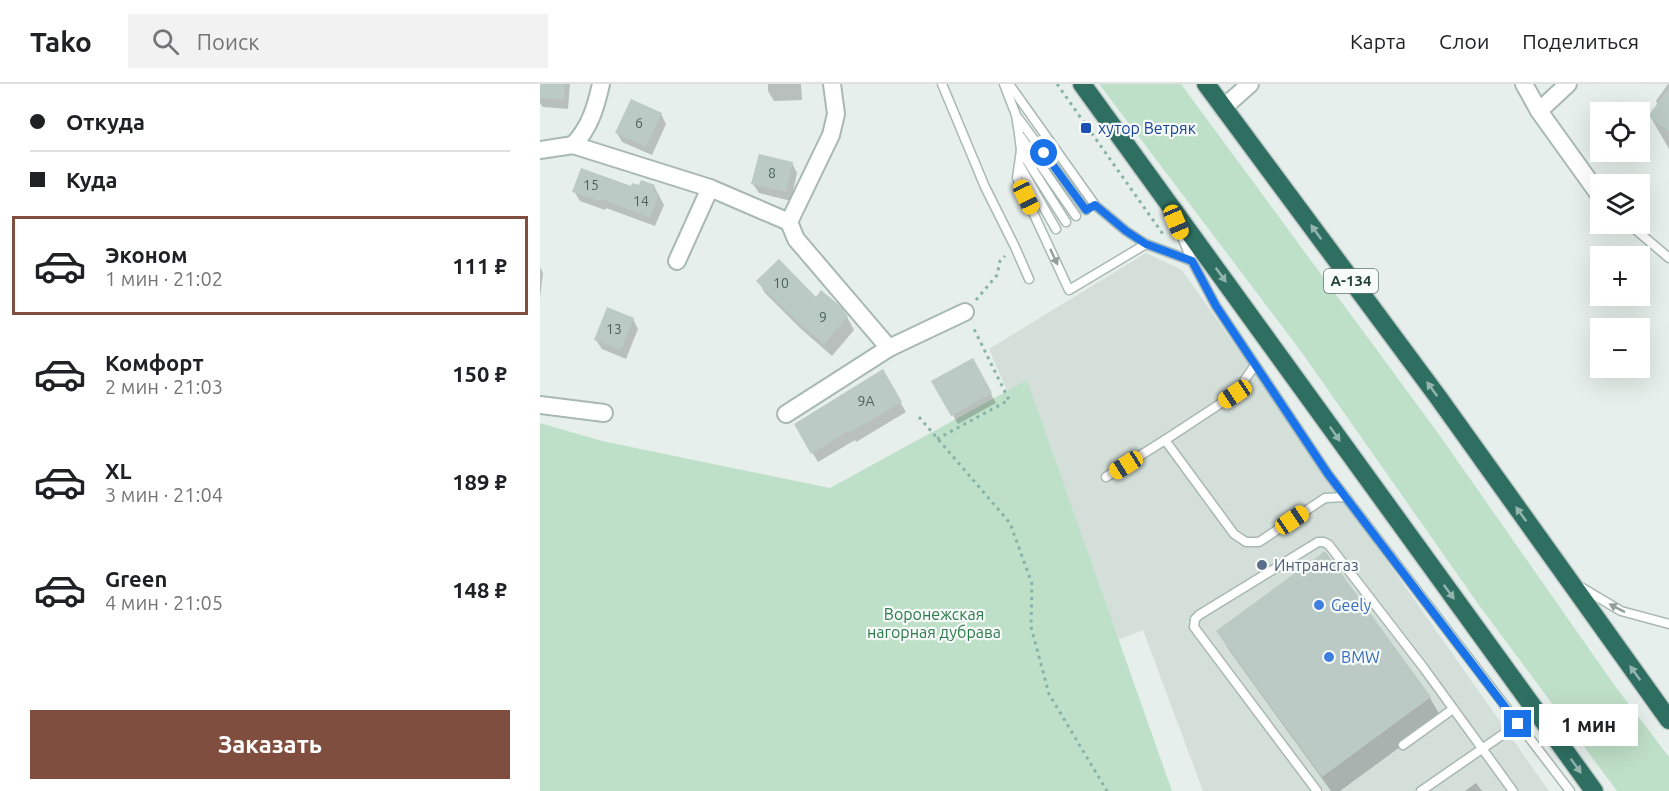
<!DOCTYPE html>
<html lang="ru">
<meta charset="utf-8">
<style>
body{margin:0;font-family:Ubuntu,sans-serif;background:#f2f2f2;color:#202124;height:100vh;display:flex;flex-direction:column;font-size:22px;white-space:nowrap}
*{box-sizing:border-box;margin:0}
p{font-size:20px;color:#757577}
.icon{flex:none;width:33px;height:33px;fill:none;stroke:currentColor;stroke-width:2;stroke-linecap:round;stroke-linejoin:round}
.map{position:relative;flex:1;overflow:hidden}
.details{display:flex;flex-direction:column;background:#fff;width:540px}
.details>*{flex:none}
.banner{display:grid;align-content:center;height:132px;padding:0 30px;background:#fff}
.buttons{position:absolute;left:1050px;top:18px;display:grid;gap:12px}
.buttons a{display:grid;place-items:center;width:60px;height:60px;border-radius:0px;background:#fff;box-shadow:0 6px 24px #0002;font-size:30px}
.end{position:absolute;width:27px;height:27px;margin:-14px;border:8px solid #1a73e8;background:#fff;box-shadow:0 0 0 3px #fff}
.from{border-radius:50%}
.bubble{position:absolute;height:42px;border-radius:0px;background:#fff;box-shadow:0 6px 24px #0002;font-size:20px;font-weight:700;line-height:42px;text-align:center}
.car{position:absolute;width:18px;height:36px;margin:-18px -9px;border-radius:8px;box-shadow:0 0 4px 2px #0007;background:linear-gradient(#f5c518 24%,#345 0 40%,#f5c518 0 76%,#345 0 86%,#f5c518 0)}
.banner b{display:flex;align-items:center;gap:21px;height:57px;font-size:22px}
.banner b+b{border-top:2px solid #e0e0e0}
.banner i{width:15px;height:15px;background:#202124}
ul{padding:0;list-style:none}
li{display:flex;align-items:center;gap:18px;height:99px;margin:0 12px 9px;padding:0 18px;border:3px solid transparent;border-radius:0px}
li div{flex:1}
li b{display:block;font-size:22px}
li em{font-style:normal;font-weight:700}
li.selected{border-color:#7f4e3f}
li>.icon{width:54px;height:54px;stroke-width:1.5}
.button{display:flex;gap:12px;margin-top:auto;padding:12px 30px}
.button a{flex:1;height:69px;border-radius:0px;background:#7f4e3f;color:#fff;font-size:24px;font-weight:700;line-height:69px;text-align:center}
header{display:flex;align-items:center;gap:36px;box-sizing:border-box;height:84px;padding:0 30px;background:#fff;border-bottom:2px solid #e0e0e0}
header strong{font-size:28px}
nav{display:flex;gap:33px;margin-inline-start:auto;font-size:21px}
.search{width:420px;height:54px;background:#f2f2f2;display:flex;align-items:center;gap:15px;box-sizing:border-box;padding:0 21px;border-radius:0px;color:#757577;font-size:22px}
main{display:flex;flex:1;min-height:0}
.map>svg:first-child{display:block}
</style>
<header>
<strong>Tako</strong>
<div class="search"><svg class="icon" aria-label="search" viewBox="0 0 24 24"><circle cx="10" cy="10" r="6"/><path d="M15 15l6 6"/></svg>Поиск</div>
<nav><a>Карта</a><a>Слои</a><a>Поделиться</a></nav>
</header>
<main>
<section class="details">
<div class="banner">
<b><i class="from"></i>Откуда</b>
<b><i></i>Куда</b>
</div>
<ul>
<li class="selected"><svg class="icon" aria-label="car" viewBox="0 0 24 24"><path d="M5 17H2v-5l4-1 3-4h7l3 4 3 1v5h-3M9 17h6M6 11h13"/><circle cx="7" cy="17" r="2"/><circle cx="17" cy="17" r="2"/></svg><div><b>Эконом</b><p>1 мин · 21:02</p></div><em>111 ₽</em></li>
<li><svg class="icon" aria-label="car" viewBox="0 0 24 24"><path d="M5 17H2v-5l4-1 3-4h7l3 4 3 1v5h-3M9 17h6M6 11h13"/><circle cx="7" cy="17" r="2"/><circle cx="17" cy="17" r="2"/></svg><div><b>Комфорт</b><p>2 мин · 21:03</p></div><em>150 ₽</em></li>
<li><svg class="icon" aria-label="car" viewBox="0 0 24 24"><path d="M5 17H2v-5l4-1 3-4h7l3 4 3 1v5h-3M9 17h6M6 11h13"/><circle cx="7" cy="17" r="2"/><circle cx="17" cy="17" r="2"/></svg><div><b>XL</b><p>3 мин · 21:04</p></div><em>189 ₽</em></li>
<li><svg class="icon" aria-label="car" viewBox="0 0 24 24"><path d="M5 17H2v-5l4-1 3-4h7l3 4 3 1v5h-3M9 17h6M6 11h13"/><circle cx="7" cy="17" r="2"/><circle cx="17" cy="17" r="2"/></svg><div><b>Green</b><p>4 мин · 21:05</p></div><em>148 ₽</em></li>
</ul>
<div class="button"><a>Заказать</a></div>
</section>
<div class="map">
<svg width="1129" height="707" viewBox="0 0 1129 707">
<rect width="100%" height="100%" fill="#e6efeb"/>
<polygon fill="#d4dfda" points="606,169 642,186 1009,707 663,707 603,546 575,557 449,265"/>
<g fill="#bfe0c8">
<polygon points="559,0 641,0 898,349 1075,602 1129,673 1129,707 1077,707 941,524 760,266"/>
<polygon points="487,296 632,707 0,707 0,339 62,357 290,404"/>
</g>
<g fill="#0003">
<polygon points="0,0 30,0 28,25 3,23 0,19"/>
<polygon points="228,0 261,0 262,16 234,17 228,7"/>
<polygon points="1128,0 1129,0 1129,65 1110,32 1118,21 1116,17"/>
<polygon points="121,30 126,40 112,71 82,58 77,49"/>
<polygon points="252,79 257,89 251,117 219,109 213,100"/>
<polygon points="114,102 124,121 115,142 66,124 65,126 40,117 34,107"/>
<polygon points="0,183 3,189 0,215"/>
<polygon points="218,197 298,222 307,233 314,246 292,272 260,244 225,209"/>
<polygon points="93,235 98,245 86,275 62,265 56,256"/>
<polygon points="432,276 456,319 418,340 393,297"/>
<polygon points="342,287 366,328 316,358 315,356 278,378 256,341"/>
<polygon points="785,469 890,614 901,633 800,707 791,707 689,566 678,547"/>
<polygon points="936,699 942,707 925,707"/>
</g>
<g fill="#bbcac4">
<polygon points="0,0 25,0 24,16 0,14"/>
<polygon points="1129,4 1129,47 1108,32"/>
<polygon points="91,15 122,29 106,63 75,49"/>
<polygon points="219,70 253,78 246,108 211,100"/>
<polygon points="41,84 91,102 92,99 99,101 101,96 115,101 113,107 119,110 110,134 61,115 60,117 32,108"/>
<polygon points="239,175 276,213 281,206 299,221 308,232 284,260 251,232 216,197"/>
<polygon points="67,223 94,234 81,266 54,256"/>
<polygon points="433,274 452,309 411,332 391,297"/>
<polygon points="343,285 362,318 309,349 308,347 271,370 254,340"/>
<polygon points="785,467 891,613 782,693 676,547"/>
</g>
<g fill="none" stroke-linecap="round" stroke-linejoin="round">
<g stroke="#a8b8b2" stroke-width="11">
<g id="lane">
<polyline points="402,0 445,103 475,163 489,195"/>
<polyline points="464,0 476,31 479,50 481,66 477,94 529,206 606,160"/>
<polyline points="469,0 555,121 586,147 606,160 652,177"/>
<polyline points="478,34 546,126"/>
<polyline points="481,53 536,132"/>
<polyline points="481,67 526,138"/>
<polyline points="480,82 516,145"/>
<polyline points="1089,140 1129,174"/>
<polyline points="639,146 652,177 676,222 788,390 1030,707"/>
<polyline points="625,356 694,450 706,458 719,458 785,414 806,413"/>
<polyline points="566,393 625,356 695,310 715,281"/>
<polyline points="1039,502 1081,527 1129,540"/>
<polyline points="863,661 913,625"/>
<polyline points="777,707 654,543 655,535 659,531 778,458 784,458 789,461 883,583 973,707"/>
<polyline points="881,707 978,640"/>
</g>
</g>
<g stroke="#a8b8b2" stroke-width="20">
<g id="street">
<polyline points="984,0 999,27 1060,112"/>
<polyline points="683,24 710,0"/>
<polyline points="999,27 1028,0"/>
<path d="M 33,61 C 50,44 56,22 61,0"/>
<polyline points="0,66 33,61 170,104 249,138 256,155 349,264 425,228"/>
<polyline points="249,138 291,51 296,30 292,0"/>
<polyline points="137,177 170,104"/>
<polyline points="0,321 64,329"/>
<polyline points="246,330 349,264"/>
</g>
</g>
<g stroke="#c2cac8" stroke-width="21">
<g id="highway">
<polyline points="542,0 1054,707"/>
<polyline points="666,0 898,313 1129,636"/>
</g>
</g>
<g stroke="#86b3a5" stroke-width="3" stroke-dasharray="3 4.5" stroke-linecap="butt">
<polyline points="517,0 625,153"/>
<polyline points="436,216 457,191 460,177 465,172"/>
<polyline points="379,333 470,439 492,500 491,543 509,610 567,707"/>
<polyline points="397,355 469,316 433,243"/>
</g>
<use href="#lane" stroke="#fff" stroke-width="8"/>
<use href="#street" stroke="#fff" stroke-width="16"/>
<use href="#highway" stroke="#2f6f62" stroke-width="18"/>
</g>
<defs><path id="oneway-solid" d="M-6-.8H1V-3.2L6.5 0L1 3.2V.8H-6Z" transform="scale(1.5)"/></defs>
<g fill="#93b5ae">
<use href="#oneway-solid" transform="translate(776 148) rotate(-126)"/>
<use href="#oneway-solid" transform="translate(681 191) rotate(54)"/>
<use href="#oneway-solid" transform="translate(892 305) rotate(-126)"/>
<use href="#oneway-solid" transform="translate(795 350) rotate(55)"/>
<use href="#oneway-solid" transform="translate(981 430) rotate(-126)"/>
<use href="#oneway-solid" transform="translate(909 508) rotate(54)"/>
<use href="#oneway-solid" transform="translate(1095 589) rotate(-126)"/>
<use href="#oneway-solid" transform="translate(1036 682) rotate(54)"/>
</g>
<g fill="#92a09c">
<use href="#oneway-solid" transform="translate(514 173) rotate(65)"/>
<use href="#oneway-solid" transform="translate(1077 524) rotate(-153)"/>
</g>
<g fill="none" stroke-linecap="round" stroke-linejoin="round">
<polyline stroke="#1a73e8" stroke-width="8" points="504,69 546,126 555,121 586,147 606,160 652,177 676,222 788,390 978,640"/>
</g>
<rect fill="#1a4fb4" stroke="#f7fbf9" stroke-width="2" x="540" y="38" width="12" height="12" rx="3"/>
<circle fill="#5c6f8a" stroke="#f7fbf9" stroke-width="2" cx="722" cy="481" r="6"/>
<g fill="#3f7fe0" stroke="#f7fbf9" stroke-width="2">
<circle cx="779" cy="521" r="6"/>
<circle cx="789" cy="573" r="6"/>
</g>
<g text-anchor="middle" stroke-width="4.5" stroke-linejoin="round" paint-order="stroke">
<g font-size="14" fill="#4a645c">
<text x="99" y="44">6</text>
<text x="232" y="94">8</text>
<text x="51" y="106">15</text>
<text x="101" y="122">14</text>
<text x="241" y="204">10</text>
<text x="283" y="238">9</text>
<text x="74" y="250">13</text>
<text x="326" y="322">9А</text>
</g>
<rect fill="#f7fbf9" stroke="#637a73" stroke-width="1.5" x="784" y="185" width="54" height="24" rx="4.5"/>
<g font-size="15" font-weight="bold" fill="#24423a">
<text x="811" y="202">А-134</text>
</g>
<g font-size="16" fill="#164399" stroke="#f7fbf9" text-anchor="start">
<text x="558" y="50">хутор Ветряк</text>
</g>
<g font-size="16" fill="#4e5e75" stroke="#f7fbf9" text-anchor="start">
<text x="734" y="487">Интрансгаз</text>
</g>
<g font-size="16" fill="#366cbe" stroke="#f7fbf9" text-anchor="start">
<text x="791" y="527">Geely</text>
<text x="801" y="579">BMW</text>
</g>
<g font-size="16" fill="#2d7a4b" stroke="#f7fbf9">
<text x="394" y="536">Воронежская<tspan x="394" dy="18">нагорная дубрава</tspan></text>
</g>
</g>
</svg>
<div class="buttons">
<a><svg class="icon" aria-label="locate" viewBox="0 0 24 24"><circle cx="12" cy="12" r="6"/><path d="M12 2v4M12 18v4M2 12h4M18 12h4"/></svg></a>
<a><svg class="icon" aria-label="layers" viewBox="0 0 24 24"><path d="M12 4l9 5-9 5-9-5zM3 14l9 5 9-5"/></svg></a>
<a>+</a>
<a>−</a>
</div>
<i class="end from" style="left:504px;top:69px"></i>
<i class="end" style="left:978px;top:640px"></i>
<div class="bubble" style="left:999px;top:620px;width:99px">1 мин</div>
<i class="car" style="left:486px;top:113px;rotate:155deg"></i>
<i class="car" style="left:636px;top:138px;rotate:157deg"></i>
<i class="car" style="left:695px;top:310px;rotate:236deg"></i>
<i class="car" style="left:586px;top:381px;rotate:238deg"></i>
<i class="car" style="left:752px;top:436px;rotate:56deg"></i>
</div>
</main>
